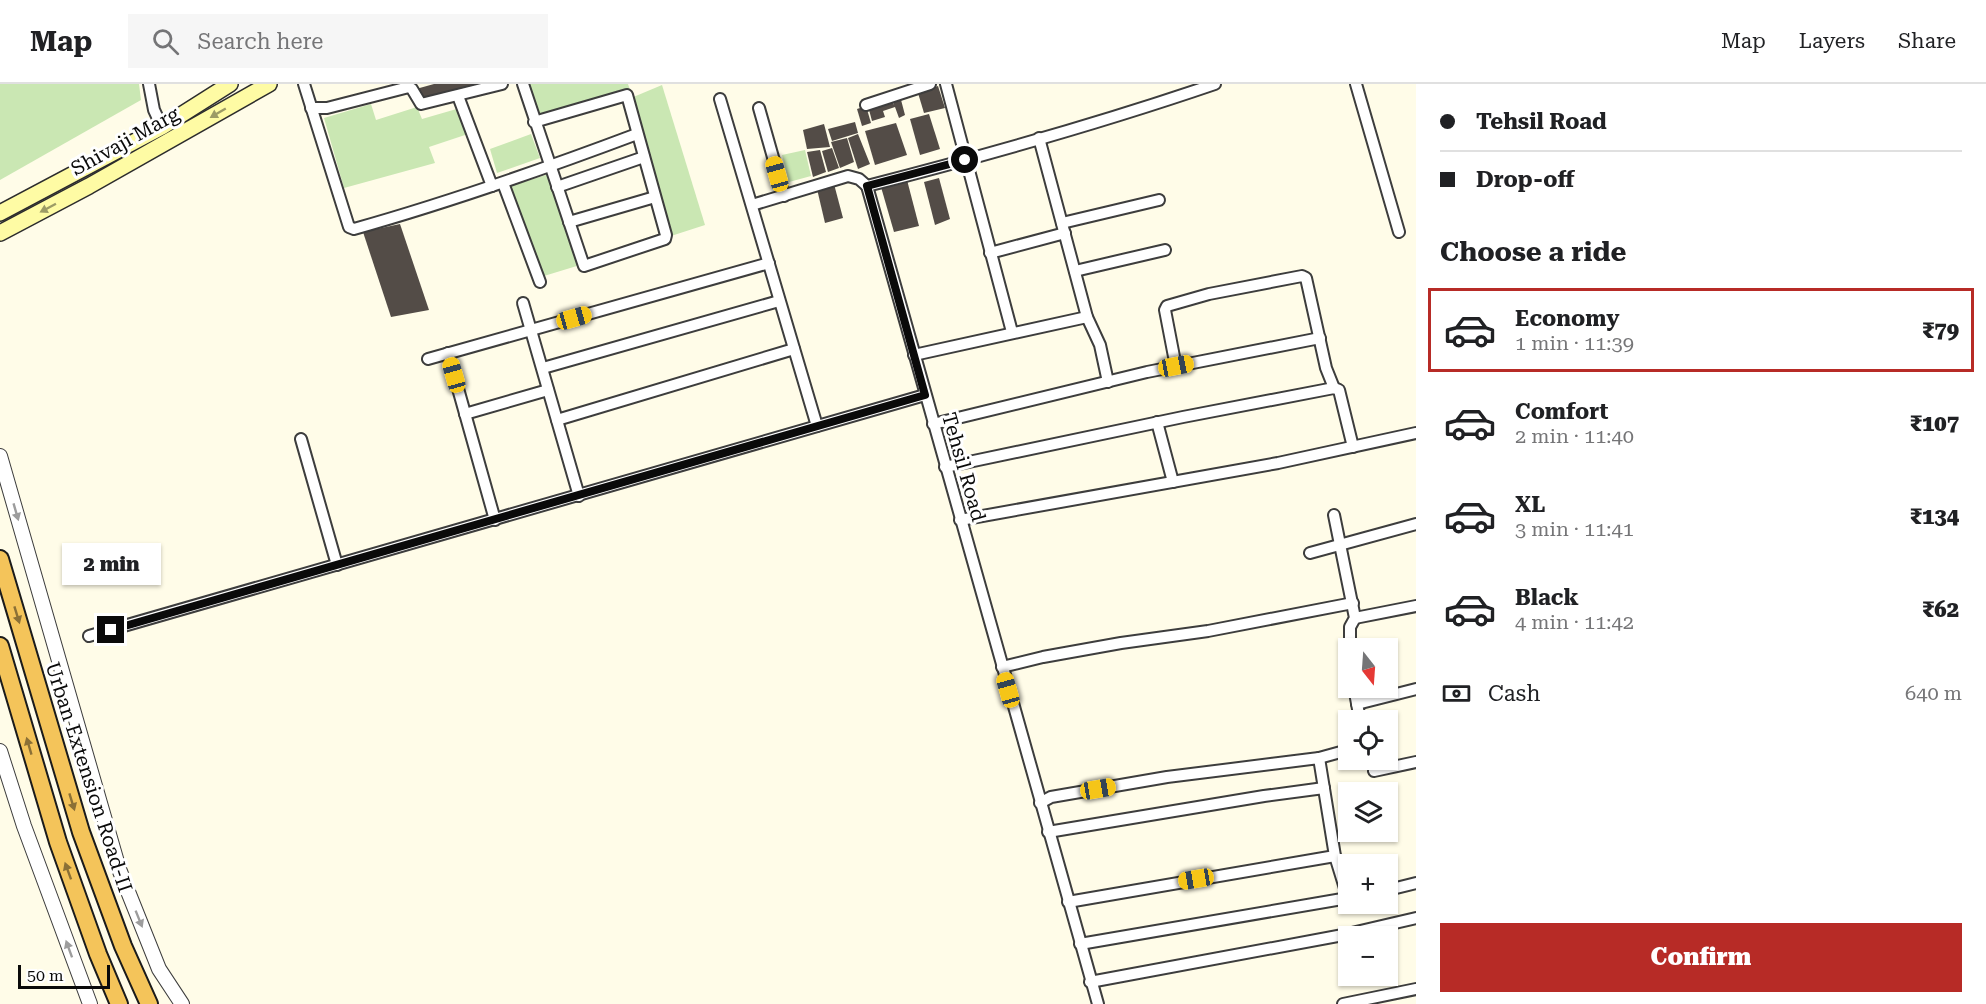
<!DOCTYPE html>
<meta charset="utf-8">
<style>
body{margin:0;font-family:"Roboto Serif",serif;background:#f6f6f6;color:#202124;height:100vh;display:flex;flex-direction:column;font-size:22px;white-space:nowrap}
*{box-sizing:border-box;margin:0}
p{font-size:20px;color:#757577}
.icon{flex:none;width:33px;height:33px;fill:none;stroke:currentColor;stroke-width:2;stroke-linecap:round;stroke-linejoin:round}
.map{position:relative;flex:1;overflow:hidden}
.sheet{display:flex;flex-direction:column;background:#fff;width:570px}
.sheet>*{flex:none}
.guide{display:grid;align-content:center;height:132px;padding:0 24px;background:#fff}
.needle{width:39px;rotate:163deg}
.buttons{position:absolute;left:1338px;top:554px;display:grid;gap:12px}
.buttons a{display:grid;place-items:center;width:60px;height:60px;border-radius:0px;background:#fff;box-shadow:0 2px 4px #0004;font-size:30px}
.scale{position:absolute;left:18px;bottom:15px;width:92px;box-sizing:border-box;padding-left:6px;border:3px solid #0a0a0a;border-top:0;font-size:16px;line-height:21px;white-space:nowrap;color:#0a0a0a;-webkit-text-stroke:4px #fff;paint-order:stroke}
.end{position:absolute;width:27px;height:27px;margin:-14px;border:8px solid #0a0a0a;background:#fff;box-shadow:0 0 0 3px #fff}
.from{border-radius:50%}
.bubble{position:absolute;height:42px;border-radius:0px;background:#fff;box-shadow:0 2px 4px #0004;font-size:20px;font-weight:800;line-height:42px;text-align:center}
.car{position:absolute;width:18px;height:36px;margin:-18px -9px;border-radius:8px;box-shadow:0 0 4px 2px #0007;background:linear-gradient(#f5c518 24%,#345 0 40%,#f5c518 0 76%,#345 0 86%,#f5c518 0)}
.guide b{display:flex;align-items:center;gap:21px;height:57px;font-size:22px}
.guide b+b{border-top:2px solid #e0e0e0}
.guide i{width:15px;height:15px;background:#202124}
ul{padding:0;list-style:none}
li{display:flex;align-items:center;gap:18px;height:84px;margin:0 12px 9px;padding:0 12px;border:3px solid transparent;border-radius:0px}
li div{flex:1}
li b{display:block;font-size:22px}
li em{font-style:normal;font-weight:800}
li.active{border-color:#b72b26}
li>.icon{width:54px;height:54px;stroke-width:1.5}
h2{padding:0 24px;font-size:27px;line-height:72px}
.pay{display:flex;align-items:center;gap:15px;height:66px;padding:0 24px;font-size:22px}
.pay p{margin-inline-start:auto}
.cta{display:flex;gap:12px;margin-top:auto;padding:12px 24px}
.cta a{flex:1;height:69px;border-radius:0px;background:#b72b26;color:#fff;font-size:24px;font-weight:800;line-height:69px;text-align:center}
header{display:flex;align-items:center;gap:36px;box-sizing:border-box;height:84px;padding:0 30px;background:#fff;border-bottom:2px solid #e0e0e0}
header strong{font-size:28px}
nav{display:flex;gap:33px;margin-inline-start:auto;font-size:21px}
.search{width:420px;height:54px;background:#f6f6f6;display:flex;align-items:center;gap:15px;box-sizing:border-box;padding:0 21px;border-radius:0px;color:#757577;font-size:22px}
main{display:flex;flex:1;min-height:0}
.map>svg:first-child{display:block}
</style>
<header>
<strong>Map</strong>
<div class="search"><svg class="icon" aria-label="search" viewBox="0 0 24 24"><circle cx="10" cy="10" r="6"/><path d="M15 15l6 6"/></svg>Search here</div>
<nav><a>Map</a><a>Layers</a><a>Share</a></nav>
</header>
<main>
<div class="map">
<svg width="1416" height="920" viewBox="0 0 1416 920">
<rect width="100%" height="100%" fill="#fffce8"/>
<g fill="#cae7b3">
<polygon points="0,0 139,0 141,16 0,96"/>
<polygon points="525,0 628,0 631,9 540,37"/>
<polygon points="662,1 705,141 671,152 631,14"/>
<polygon points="371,20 376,36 417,23 422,35 460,24 468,50 429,63 435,79 344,104 324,34"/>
<polygon points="531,50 540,74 497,89 490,65"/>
<polygon points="805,66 811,92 789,98 782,71"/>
<polygon points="549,90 580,181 544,192 511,102"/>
</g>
<g fill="#534c47">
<polygon points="434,0 480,0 480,1 424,15 416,5"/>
<polygon points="938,2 945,24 924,29 918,9"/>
<polygon points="900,12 905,31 899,34 895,23 883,27 885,33 872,37 868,22 891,15 894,21 892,14"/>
<polygon points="866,22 871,39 862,42 857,25"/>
<polygon points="929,30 940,65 920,71 910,35"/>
<polygon points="855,38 858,49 832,57 828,45"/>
<polygon points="896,39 907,71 875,81 865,47"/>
<polygon points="824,40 830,63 807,65 803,46"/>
<polygon points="858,50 870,80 858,85 848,54"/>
<polygon points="847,54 854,78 840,84 831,58"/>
<polygon points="832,64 839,84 828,88 822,67"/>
<polygon points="820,66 826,88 813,93 807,68"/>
<polygon points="939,94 950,135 935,141 924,98"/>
<polygon points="907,96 919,142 894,148 881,103"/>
<polygon points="834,100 843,134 825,139 817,105"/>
<polygon points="400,140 429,226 391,233 363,148"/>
</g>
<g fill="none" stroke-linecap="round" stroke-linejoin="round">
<g stroke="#3d3d3d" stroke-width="14">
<g id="minor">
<polyline points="149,0 154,26 162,43"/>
<path d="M 304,0 L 349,143 L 354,145 C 450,118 544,85 637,50"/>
<polyline points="523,0 584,182 665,155 666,151 627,11 534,38"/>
<polyline points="946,0 1012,248"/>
<polyline points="1356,0 1399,148"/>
<polyline points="458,12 492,102"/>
<polyline points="720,15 817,342"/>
<polyline points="866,21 930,0"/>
<polyline points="311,24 327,24 409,3 412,5 421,20 502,0"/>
<polyline points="759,24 784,112"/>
<polyline points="1039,54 1087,233 1100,261 1108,298"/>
<polyline points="503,99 540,198"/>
<polyline points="867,102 1098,920"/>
<path d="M 867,102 C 984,72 1101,39 1215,0"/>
<polyline points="557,103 644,73"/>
<polyline points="752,121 848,92 859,95 867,102"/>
<polyline points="569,138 655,113"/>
<polyline points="1062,139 1159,116"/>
<polyline points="990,169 1065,149"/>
<polyline points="1075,187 1165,166"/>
<polyline points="523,219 579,412"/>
<polyline points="448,269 495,436"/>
<polyline points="914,271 1087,233"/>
<polyline points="428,275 769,179"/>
<polyline points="1176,283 1165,226 1167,222 1209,210 1302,192 1306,194 1326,284 1334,304"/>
<polyline points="543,284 779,217"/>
<polyline points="465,330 548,306"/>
<polyline points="557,336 794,265"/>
<polyline points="1157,338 1173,398"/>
<polyline points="933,340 1147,288 1320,254"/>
<polyline points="301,355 337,481"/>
<polyline points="945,383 1183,333 1334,304 1339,306 1353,363"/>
<polyline points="1334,431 1355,534 1350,543 1350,564"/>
<polyline points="960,436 1278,379 1416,349"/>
<polyline points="1310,469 1416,440"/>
<polyline points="1355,534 1416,522"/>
<polyline points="89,552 925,311"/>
<polyline points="1002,583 1043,573 1121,559 1208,547 1353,519"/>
<polyline points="1354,603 1360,636"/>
<polyline points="1357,620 1416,605"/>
<polyline points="1319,674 1348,666"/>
<polyline points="1374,687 1416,678"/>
<polyline points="1040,719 1051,713 1167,693 1319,674 1335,772 1348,814"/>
<polyline points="1048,748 1264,712 1324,704"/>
<polyline points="1388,806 1416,799"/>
<polyline points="1068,818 1335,772"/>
<polyline points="1080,860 1348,814"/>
<polyline points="1090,898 1343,851 1416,834"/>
<polyline points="1343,920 1416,905"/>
</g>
</g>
<g stroke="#3d3d3d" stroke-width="16">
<g id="tertiary">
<polyline points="0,372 119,785 159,885 182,920"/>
<polyline points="0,667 24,742 90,920"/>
</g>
</g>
<g stroke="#2c2c2c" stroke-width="18">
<g id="secondary">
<polyline points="0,129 162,43 230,0"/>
<polyline points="0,149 89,102 269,0"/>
</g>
</g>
<g stroke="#1b1b1b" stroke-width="20">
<g id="trunk">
<polyline points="0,475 81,748 123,862 149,920"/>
<polyline points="0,562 58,758 98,870 119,920"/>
</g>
</g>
<use href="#minor" stroke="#fff" stroke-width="10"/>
<use href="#tertiary" stroke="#fff" stroke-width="14"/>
<use href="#secondary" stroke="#fefba4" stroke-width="15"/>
<use href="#trunk" stroke="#f4c45a" stroke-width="16"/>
</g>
<defs><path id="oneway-solid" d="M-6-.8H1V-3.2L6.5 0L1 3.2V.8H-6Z" transform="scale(1.5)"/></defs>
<g fill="#9c9b66">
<use href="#oneway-solid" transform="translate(218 29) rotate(150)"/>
<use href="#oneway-solid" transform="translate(48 124) rotate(152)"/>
</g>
<g fill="#9d9d9d">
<use href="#oneway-solid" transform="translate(16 428) rotate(74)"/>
<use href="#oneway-solid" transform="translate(139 835) rotate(68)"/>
<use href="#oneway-solid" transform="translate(69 865) rotate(-110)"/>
</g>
<g fill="#8b7036">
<use href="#oneway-solid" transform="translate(17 531) rotate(73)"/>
<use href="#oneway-solid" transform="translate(29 662) rotate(-106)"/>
<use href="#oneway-solid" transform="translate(72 718) rotate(73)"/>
<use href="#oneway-solid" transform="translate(68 787) rotate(-110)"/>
</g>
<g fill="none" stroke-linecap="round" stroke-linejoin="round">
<polyline stroke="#0a0a0a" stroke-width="8" points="111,546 925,311 867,102 965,76"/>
</g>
<g text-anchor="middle" stroke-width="6" stroke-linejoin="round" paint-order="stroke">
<g font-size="20" fill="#0a0a0a" stroke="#fff">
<text transform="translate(125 57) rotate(-29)" y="7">Shivaji Marg</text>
<text transform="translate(964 383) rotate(74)" y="7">Tehsil Road</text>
<text transform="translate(89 693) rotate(72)" y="7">Urban Extension Road-II</text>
</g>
</g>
</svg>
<div class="buttons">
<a><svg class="needle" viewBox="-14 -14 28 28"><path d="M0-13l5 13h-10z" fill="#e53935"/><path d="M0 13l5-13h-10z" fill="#757577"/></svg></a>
<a><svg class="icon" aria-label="locate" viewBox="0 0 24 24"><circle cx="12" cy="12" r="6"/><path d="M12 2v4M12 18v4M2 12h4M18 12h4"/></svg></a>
<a><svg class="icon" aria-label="layers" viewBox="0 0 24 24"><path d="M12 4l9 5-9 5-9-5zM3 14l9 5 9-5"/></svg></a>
<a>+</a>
<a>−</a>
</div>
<div class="scale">50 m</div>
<i class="end from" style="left:965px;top:76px"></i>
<i class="end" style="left:111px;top:546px"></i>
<div class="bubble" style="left:62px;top:459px;width:99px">2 min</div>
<i class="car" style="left:777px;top:90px;rotate:344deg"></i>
<i class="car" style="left:574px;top:234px;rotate:74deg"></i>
<i class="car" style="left:1176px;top:282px;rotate:79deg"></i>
<i class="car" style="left:454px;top:291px;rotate:344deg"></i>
<i class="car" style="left:1008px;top:606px;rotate:344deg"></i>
<i class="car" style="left:1098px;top:705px;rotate:80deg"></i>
<i class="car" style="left:1196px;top:795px;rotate:260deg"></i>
</div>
<section class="sheet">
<div class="guide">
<b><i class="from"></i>Tehsil Road</b>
<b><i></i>Drop-off</b>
</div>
<h2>Choose a ride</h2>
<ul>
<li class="active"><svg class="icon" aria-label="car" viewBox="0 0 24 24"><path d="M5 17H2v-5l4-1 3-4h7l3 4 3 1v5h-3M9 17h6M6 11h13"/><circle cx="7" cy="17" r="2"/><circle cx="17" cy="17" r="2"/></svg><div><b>Economy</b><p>1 min · 11:39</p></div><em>₹79</em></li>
<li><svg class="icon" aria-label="car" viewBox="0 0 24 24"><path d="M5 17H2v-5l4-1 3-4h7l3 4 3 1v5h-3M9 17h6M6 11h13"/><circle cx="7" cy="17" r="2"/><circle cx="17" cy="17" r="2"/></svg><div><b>Comfort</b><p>2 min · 11:40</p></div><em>₹107</em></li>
<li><svg class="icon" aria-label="car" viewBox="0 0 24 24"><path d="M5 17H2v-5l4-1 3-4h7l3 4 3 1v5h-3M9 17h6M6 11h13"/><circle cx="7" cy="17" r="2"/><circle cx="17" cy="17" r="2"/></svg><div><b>XL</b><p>3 min · 11:41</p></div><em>₹134</em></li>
<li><svg class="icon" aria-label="car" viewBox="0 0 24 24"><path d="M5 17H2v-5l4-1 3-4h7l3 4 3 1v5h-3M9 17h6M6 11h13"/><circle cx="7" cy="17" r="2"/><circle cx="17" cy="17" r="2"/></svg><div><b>Black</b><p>4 min · 11:42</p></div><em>₹62</em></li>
</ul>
<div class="pay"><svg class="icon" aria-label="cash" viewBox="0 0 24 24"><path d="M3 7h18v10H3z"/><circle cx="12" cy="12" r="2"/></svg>Cash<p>640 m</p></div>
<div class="cta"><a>Confirm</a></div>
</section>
</main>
